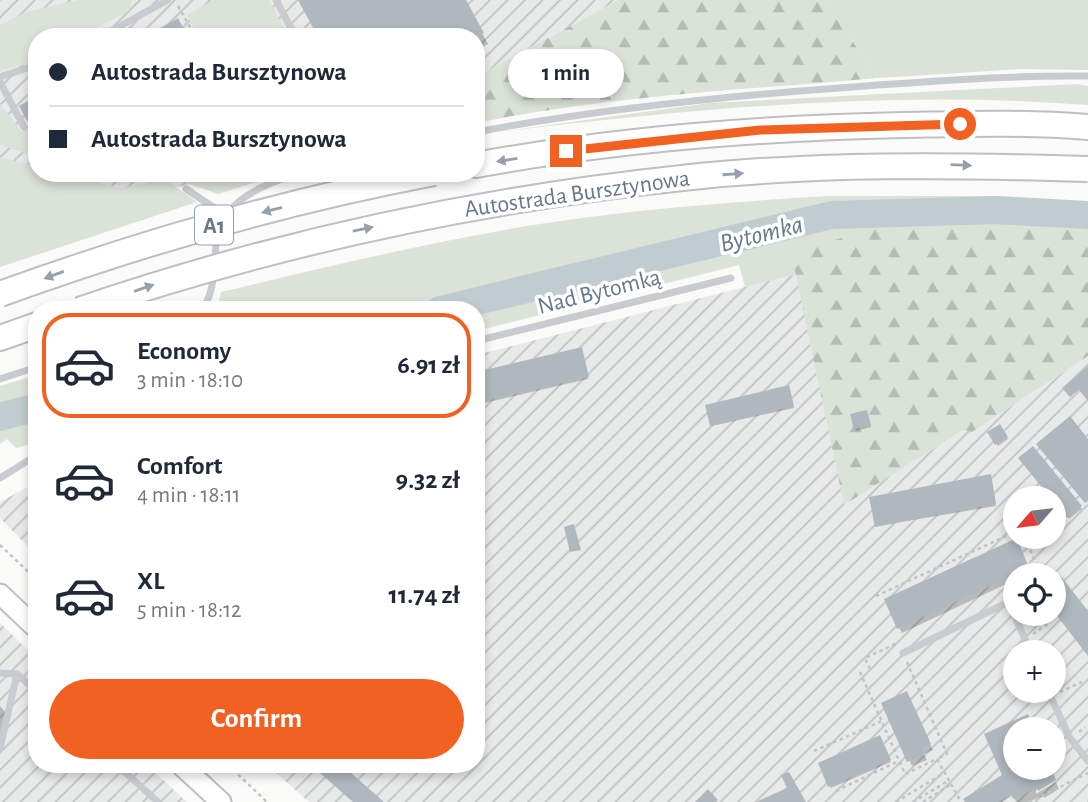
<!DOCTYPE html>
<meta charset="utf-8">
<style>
body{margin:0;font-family:"Alegreya Sans",sans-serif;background:#f2f2f3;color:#1f2937;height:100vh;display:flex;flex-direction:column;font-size:26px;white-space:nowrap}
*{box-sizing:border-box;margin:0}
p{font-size:23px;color:#747a83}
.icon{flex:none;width:38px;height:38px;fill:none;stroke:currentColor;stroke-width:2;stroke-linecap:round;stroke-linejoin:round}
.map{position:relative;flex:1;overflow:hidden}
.sheet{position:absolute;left:28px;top:301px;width:457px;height:472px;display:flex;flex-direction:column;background:#fff;border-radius:28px;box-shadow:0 4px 10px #0003}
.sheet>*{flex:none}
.hud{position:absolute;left:28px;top:28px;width:457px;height:154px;border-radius:28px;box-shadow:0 4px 10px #0003;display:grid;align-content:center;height:154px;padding:0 21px;background:#fff}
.needle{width:46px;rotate:242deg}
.fabs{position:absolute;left:1003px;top:486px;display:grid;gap:14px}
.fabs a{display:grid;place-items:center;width:63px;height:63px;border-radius:50%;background:#fff;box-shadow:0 4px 10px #0003;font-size:35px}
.end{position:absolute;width:32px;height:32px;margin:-16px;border:9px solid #f06122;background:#fff;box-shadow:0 0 0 4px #fff}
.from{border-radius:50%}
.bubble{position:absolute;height:49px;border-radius:24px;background:#fff;box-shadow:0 4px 10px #0003;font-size:23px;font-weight:600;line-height:49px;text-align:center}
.hud b{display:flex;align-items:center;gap:24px;height:66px;font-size:26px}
.hud b+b{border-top:2px solid #e0e1e3}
.hud i{width:18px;height:18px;background:#1f2937}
ul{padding:12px 0 0;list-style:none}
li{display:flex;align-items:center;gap:21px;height:105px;margin:0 14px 10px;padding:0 7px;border:4px solid transparent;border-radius:28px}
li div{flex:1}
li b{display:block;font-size:26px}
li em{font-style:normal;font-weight:600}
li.on{border-color:#f06122}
li>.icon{width:63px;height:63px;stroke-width:1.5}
.cta{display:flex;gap:14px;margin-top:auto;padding:14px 21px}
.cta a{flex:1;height:80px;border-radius:42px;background:#f06122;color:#fff;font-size:28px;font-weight:600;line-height:80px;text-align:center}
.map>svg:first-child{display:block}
</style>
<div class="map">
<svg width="1088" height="802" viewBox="0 0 1088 802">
<defs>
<pattern id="industrial-furrows" width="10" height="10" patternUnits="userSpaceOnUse" patternTransform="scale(1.75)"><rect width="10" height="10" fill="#e8e9e9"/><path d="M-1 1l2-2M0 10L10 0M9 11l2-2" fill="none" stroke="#c0c2c3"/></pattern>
<pattern id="forest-firs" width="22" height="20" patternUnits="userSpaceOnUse" patternTransform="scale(1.75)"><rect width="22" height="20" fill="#dbe2d8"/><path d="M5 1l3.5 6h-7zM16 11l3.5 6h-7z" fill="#b5bcb5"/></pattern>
</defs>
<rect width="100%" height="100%" fill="#fafaf8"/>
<g fill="url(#industrial-furrows)" fill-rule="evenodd">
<polygon points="0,0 618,0 476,77 476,37 37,37 37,173 237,173 169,189 144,208 0,169"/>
<path d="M 796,274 L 844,504 L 963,430 L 972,432 L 1088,356 L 1088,802 L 309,802 L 267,765 L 476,765 L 476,355 ZM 1015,499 L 1054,499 L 1054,537 L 1015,537 ZM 1015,576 L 1054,576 L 1054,614 L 1015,614 ZM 1015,653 L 1054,653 L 1054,691 L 1015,691 ZM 1015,730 L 1054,730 L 1054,768 L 1015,768 Z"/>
<polygon points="37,482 37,556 0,518 0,502"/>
<polygon points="0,623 37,659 37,765 147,765 187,802 0,802"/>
</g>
<g fill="#dbe2d8">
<polygon points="78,0 132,0 129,11 78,37 37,37 37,61 0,71 0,25 27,12"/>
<polygon points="213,0 269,0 289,37 199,37 187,15"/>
<polygon points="824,0 1088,0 1088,70 1022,69 878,78"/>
<path d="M 1077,84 L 1088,86 L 1088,105 C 893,90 700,108 507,131 L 709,103 Z"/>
<polygon points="0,103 21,132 37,124 37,157 0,145"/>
<polygon points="0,157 37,167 37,173 62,173 120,188 166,180 197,202 0,267"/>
<polygon points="196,173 285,173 218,194 175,179"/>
<path d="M 828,196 L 999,196 L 1088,202 L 1088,233 L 1043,220 L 792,252 L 796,274 L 745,287 L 739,265 L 476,331 L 476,310 L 212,310 L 218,305 L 221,292 C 323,268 424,243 527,226 C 627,210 727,202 828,196 Z"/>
<polygon points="37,375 37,442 16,448 7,439 0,444 0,386"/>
</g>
<g fill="url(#forest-firs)">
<path d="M 618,0 L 824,0 L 878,78 C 744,90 607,96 476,123 L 476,77 Z"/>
<polygon points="1043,220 1088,233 1088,356 972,432 963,430 844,505 791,252 903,221"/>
</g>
<g fill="#0003">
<polygon points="300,0 464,0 488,44 476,51 476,37"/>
<polygon points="582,351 588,379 476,405 476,373"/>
<polygon points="789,388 794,408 712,426 707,406"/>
<polygon points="868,414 871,427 856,431 852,415"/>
<polygon points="999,426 1008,439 998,446 989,433"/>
<polygon points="1033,449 1082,509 1069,519 1054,500"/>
<polygon points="991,478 996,506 877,526"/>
<polygon points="1019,545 1030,573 1015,576 1015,580 902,633 899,628"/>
<polygon points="883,703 921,724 933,750 924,754 927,760 912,766"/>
<polygon points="0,706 8,715 0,749"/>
<polygon points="1015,730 1015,768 1055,779 1036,790 1036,794 1056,782 1059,789 1044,798 1043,796 1028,802 1016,802 1013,795 1002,802 967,802 1004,775"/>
<polygon points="880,737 891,762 831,788 820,764"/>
</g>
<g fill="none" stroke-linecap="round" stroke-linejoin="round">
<g stroke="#c1ccd1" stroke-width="28">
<polyline points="440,310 832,215 995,210 1088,215"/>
<polyline points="0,417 37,407"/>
</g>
</g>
<g fill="#b0b8bf">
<polygon points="298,0 466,0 484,33 476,37 318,37"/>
<polygon points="178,18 188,37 144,37"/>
<polygon points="37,96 37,124 31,128 19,106"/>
<polygon points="582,347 589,377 476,403 476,372"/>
<polygon points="1088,366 1088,401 1079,390 1070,397 1062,388"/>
<polygon points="789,385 794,406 710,426 705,405"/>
<polygon points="867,410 871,425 854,429 850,414"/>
<polygon points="1070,416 1088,439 1088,501 1085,503 1036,444"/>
<polygon points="1000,424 1008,437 995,445 987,432"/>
<polygon points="1033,446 1082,506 1067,518 1018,458"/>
<polygon points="991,474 996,504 875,527 869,497"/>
<polygon points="574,524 581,550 570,552 564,527"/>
<polygon points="1017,538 1029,568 897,629 884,599"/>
<polygon points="1060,575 1088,611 1088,656 1054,612 1054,580"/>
<polygon points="907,691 931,744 923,748 925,754 907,762 881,703"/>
<polygon points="1028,714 1034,730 1015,730 1015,768 1051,768 1056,780 1038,791 1037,788 1013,799 1011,794 998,802 965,802 963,799 1002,775 984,734"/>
<polygon points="880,735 891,760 828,787 818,763"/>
<polygon points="311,765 342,765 384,802 353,802"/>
<polygon points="789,772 806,802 756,802 787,788 781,775"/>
<polygon points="708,789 718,800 716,802 695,802"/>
</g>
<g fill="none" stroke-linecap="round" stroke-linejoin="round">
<g stroke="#babfc4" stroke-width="23">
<g id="secondary">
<polyline points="0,594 37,629"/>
<polyline points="181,765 221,802"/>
</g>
</g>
<g stroke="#bcbfc3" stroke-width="28">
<g id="motorway">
<path d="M 476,165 C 617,139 760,128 903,125 C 964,124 1027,122 1088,127"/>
<polyline points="0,338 37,325"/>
</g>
</g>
<g stroke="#c1c4c6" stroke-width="2.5" stroke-dasharray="3.5 3.5" stroke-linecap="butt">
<polyline points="178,6 196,37"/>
<polyline points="1025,537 1041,576"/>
<polyline points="0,545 37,580"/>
<polyline points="876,596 1015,532"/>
<polyline points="1033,634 1049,623"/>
<polyline points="907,662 947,754 937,759 961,802"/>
<polyline points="870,669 865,658 895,644"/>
<polyline points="860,672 905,774 937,759"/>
<polyline points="1060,692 1082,682"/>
<polyline points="1079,732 1085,727"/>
<polyline points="814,751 882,721"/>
<polyline points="228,765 267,802"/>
<polyline points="836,791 899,761"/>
<polyline points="896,802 944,773"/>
<polyline points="913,802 948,781"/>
<polyline points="923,802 950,785"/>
<polyline points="1029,802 1088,773"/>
</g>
<g stroke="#c8cbd0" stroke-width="7">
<polyline points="276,0 296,37"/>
<polyline points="100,37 168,0"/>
<polyline points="0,77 37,65"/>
<polyline points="0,82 24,127"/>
<path d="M 476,132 C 605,108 735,95 866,86 C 940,81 1014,75 1088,76"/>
<polyline points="186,189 225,215"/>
<path d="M 226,215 C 244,191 274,181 302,173"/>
<path d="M 200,310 C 218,297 213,250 218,228"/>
<polyline points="476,341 731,278"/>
<polyline points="0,379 37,367"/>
<polyline points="0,478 37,455"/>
<polyline points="1009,603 1031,653"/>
<polyline points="903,653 1015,599"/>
<polyline points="0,673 17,674 37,692"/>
<polyline points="1048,691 1070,738 1088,761"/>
<polyline points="0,748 17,674"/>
<polyline points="117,765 158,802"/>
</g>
<use href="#secondary" stroke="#fff" stroke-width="19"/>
<use href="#motorway" stroke="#fff" stroke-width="24"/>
<g stroke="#bcbfc3" stroke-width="28" stroke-linecap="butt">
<g id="motorway-bridge">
<path d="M 0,294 C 141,243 286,201 434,173"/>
<path d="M 79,310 C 275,243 475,200 682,178 C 817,163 952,165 1088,169"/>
</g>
</g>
<use href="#motorway-bridge" stroke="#fff" stroke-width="24"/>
</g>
<defs><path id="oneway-solid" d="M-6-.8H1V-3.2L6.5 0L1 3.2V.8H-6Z" transform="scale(1.75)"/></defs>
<g fill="#95a0ae">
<use href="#oneway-solid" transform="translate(507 160) rotate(171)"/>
<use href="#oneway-solid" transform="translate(961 165) rotate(2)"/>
<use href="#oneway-solid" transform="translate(733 174) rotate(-4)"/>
<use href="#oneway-solid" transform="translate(272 210) rotate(165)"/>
<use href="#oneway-solid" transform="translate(363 229) rotate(-12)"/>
<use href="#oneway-solid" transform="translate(54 275) rotate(160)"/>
<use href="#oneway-solid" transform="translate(144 288) rotate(-19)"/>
</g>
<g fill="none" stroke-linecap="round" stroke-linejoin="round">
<polyline stroke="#f06122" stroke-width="9" points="566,151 760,130 960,124"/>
</g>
<g text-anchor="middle" stroke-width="7" stroke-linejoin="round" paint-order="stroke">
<rect fill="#fff" stroke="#95a0ae" stroke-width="2" x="195" y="205.5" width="38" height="39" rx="5"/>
<g font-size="23" font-weight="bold" fill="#67788b">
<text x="214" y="233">A1</text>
</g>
<g font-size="24" fill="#67788b" stroke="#fff">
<text transform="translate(577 193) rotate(-8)" y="8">Autostrada Bursztynowa</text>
<text transform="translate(599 291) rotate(-14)" y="8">Nad Bytomką</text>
</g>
<g font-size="26" font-style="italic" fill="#637985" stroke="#fff">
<text transform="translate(761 233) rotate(-14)" y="9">Bytomka</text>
</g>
</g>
</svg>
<div class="fabs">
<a><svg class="needle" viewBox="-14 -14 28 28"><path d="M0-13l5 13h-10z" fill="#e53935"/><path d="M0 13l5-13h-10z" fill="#747a83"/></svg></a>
<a><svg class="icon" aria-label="locate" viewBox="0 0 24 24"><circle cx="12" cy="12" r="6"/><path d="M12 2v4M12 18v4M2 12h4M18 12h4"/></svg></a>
<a>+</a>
<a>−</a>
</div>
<i class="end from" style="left:960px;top:124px"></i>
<i class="end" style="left:566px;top:151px"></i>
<div class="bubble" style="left:508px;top:49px;width:116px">1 min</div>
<div class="hud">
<b><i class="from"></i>Autostrada Bursztynowa</b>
<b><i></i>Autostrada Bursztynowa</b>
</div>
<section class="sheet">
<ul>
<li class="on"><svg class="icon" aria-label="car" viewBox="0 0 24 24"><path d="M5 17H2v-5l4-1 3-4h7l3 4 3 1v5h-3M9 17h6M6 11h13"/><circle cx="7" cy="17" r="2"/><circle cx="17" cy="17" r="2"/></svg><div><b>Economy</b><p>3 min · 18:10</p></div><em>6.91 zł</em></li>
<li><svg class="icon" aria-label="car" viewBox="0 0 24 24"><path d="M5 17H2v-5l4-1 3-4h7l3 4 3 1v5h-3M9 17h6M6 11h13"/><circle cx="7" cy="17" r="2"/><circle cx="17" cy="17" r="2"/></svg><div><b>Comfort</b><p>4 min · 18:11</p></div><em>9.32 zł</em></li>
<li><svg class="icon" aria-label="car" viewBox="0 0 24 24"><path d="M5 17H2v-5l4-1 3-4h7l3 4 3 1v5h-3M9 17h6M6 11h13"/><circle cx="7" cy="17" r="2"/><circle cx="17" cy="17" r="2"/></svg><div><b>XL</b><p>5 min · 18:12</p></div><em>11.74 zł</em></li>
</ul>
<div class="cta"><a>Confirm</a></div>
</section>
</div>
